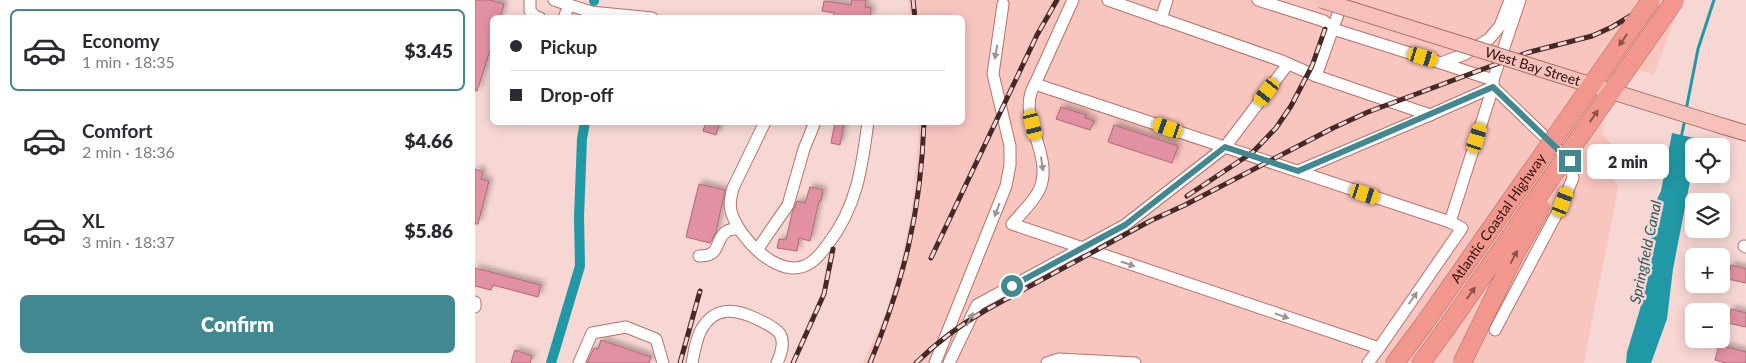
<!DOCTYPE html>
<meta charset="utf-8">
<style>
body{margin:0;font-family:Lato,sans-serif;background:#f7f7f7;color:#2b2b33;height:100vh;display:flex;flex-direction:column;font-size:19px;white-space:nowrap}
*{box-sizing:border-box;margin:0}
p{font-size:16px;color:#7c7c81}
.icon{flex:none;width:28px;height:28px;fill:none;stroke:currentColor;stroke-width:2;stroke-linecap:round;stroke-linejoin:round}
.map{position:relative;flex:1;overflow:hidden}
.side{display:flex;flex-direction:column;background:#fff;width:475px}
.side>*{flex:none}
.hud{position:absolute;left:15px;top:15px;width:475px;height:110px;border-radius:8px;box-shadow:0 2px 12px #0003;display:grid;align-content:center;height:110px;padding:0 20px;background:#fff}
.buttons{position:absolute;left:1210px;top:138px;display:grid;gap:10px}
.buttons a{display:grid;place-items:center;width:45px;height:45px;border-radius:8px;background:#fff;box-shadow:0 2px 12px #0003;font-size:25px}
.end{position:absolute;width:22px;height:22px;margin:-11px;border:6px solid #418891;background:#fff;box-shadow:0 0 0 2px #fff}
.from{border-radius:50%}
.bubble{position:absolute;height:35px;border-radius:8px;background:#fff;box-shadow:0 2px 12px #0003;font-size:16px;font-weight:800;line-height:35px;text-align:center}
.car{position:absolute;width:15px;height:30px;margin:-15px -8px;border-radius:6px;box-shadow:0 0 4px 1px #0007;background:linear-gradient(#f5c518 24%,#345 0 40%,#f5c518 0 76%,#345 0 86%,#f5c518 0)}
.hud b{display:flex;align-items:center;gap:18px;height:48px;font-size:19px}
.hud b+b{border-top:1px solid #e1e1e2}
.hud i{width:12px;height:12px;background:#2b2b33}
ul{padding:9px 0 0;list-style:none}
li{display:flex;align-items:center;gap:15px;height:82px;margin:0 10px 8px;padding:0 10px;border:2px solid transparent;border-radius:8px}
li div{flex:1}
li b{display:block;font-size:19px}
li em{font-style:normal;font-weight:800}
li.on{border-color:#418891}
li>.icon{width:45px;height:45px;stroke-width:1.5}
.cta{display:flex;gap:10px;margin-top:auto;padding:10px 20px}
.cta a{flex:1;height:58px;border-radius:8px;background:#418891;color:#fff;font-size:20px;font-weight:800;line-height:58px;text-align:center}
main{display:flex;flex:1;min-height:0}
.map>svg:first-child{display:block}
</style>
<main>
<section class="side">
<ul>
<li class="on"><svg class="icon" aria-label="car" viewBox="0 0 24 24"><path d="M5 17H2v-5l4-1 3-4h7l3 4 3 1v5h-3M9 17h6M6 11h13"/><circle cx="7" cy="17" r="2"/><circle cx="17" cy="17" r="2"/></svg><div><b>Economy</b><p>1 min · 18:35</p></div><em>$3.45</em></li>
<li><svg class="icon" aria-label="car" viewBox="0 0 24 24"><path d="M5 17H2v-5l4-1 3-4h7l3 4 3 1v5h-3M9 17h6M6 11h13"/><circle cx="7" cy="17" r="2"/><circle cx="17" cy="17" r="2"/></svg><div><b>Comfort</b><p>2 min · 18:36</p></div><em>$4.66</em></li>
<li><svg class="icon" aria-label="car" viewBox="0 0 24 24"><path d="M5 17H2v-5l4-1 3-4h7l3 4 3 1v5h-3M9 17h6M6 11h13"/><circle cx="7" cy="17" r="2"/><circle cx="17" cy="17" r="2"/></svg><div><b>XL</b><p>3 min · 18:37</p></div><em>$5.86</em></li>
</ul>
<div class="cta"><a>Confirm</a></div>
</section>
<div class="map">
<svg width="1271" height="363" viewBox="0 0 1271 363">
<defs>
<filter id="shadow"><feDropShadow dx="3.5" dy="-3.5" stdDeviation="2.5" flood-color="#0004"/></filter>
</defs>
<rect width="100%" height="100%" fill="#f7d7d3"/>
<polygon fill="#f9c5bf" points="433,0 1207,0 1179,74 1160,69 1127,117 1128,135 1141,149 1137,176 1143,188 1109,363 388,363 411,313 427,258 438,202 444,123 488,122 488,18 435,17"/>
<polygon fill="#2198a5" points="1197,133 1224,139 1222,146 1219,146 1219,161 1198,269 1192,319 1176,363 1151,363 1152,352 1165,309 1177,255 1174,216 1186,191"/>
<g fill="none" stroke-linecap="round" stroke-linejoin="round">
<g stroke="#2198a5" stroke-width="3">
<polyline points="1211,110 1223,49 1239,0"/>
<polyline points="1206,138 1210,119"/>
</g>
<g stroke="#2198a5" stroke-width="10">
<polyline points="119,1 119,0"/>
<polyline points="76,363 105,266 104,217 107,139 110,122"/>
</g>
</g>
<g fill="#e291a2" stroke="#ad6876" filter="url(#shadow)">
<polygon points="0,0 15,0 29,4 25,18 18,18 18,41 2,91 0,91"/>
<polygon points="377,0 391,0 390,7 396,8 395,18 359,18 359,13 347,11 349,1 376,5"/>
<polygon points="586,107 611,115 610,118 619,121 615,130 581,119"/>
<polygon points="231,122 245,122 241,135 228,131"/>
<polygon points="360,122 369,122 365,145 356,143"/>
<polygon points="639,125 703,146 697,163 633,142"/>
<polygon points="0,169 8,172 6,179 14,181 3,224 0,224"/>
<polygon points="224,184 250,190 241,232 235,243 211,237"/>
<polygon points="335,187 348,190 346,201 344,201 335,241 324,238 322,251 302,248 304,239 311,240 317,213 322,201 330,203"/>
<polygon points="1256,265 1271,269 1271,283 1253,279"/>
<polygon points="0,268 66,285 63,297 18,285 16,290 0,286"/>
<polygon points="1256,309 1271,313 1271,327 1253,323"/>
<polygon points="126,340 176,357 174,363 112,363 119,348 123,349"/>
<polygon points="1244,345 1271,352 1271,363 1251,363 1240,360"/>
<polygon points="40,350 57,356 55,363 36,363"/>
</g>
<g fill="none" stroke-linecap="round" stroke-linejoin="round">
<g stroke="#b8716a" stroke-width="13">
<g id="minor">
<polyline points="55,0 55,11 60,16 65,18"/>
<polyline points="79,0 116,12 177,18"/>
<polyline points="598,0 560,84 975,222 1018,87 1018,80 966,63"/>
<polyline points="633,0 807,61 841,76"/>
<polyline points="783,0 849,21 858,29 966,63 990,54 1014,39 1025,26 1035,0"/>
<polyline points="868,0 841,76 955,115 1018,87 1095,161 1098,178 1088,202 1020,330"/>
<polyline points="89,18 94,5"/>
<polyline points="686,19 692,0"/>
<polyline points="1018,80 1045,0"/>
<path d="M 560,84 C 540,116 579,154 565,188 C 560,201 546,213 537,224 L 904,348 L 987,228 L 975,222"/>
<path d="M 290,122 L 258,188 C 256,196 254,203 256,211 C 263,238 306,283 335,263 C 343,258 348,251 353,244 C 382,207 387,167 393,122"/>
<polyline points="823,171 955,115"/>
<polyline points="1269,246 1271,247"/>
<polyline points="282,250 313,205 329,149 340,122"/>
<path d="M 224,256 C 247,257 239,239 252,231 C 255,229 260,229 264,229"/>
<polyline points="0,302 0,307"/>
<polyline points="104,363 117,333 151,327 181,339 188,363"/>
<path d="M 217,363 C 219,353 221,339 226,330 C 240,305 261,309 282,319 C 290,323 300,327 305,334 C 310,343 306,354 302,363"/>
<polyline points="460,363 531,186 535,165 535,146 518,74 528,4"/>
<polyline points="474,363 502,305 650,225 750,147 813,64"/>
<polyline points="572,363 584,359 660,363"/>
<polyline points="893,363 904,348"/>
</g>
</g>
<g stroke="#ac6760" stroke-width="17">
<polyline id="major" points="1247,126 1271,133"/>
</g>
<g stroke="#ac6760" stroke-width="19">
<g id="highway">
<polyline points="920,363 949,324"/>
<polyline points="946,363 968,333"/>
</g>
</g>
<use href="#minor" stroke="#fff" stroke-width="11"/>
<use href="#major" stroke="#f7c1bb" stroke-width="15"/>
<use href="#highway" stroke="#f2978d" stroke-width="18"/>
<g stroke="#452927" stroke-width="5">
<g id="rail">
<polyline points="438,0 440,18"/>
<polyline points="712,196 778,152 801,128 816,106 837,66 850,29"/>
<polyline points="456,258 562,35 582,0"/>
<polyline points="205,363 225,291"/>
<polyline points="318,363 349,294 358,249"/>
<path d="M 395,363 C 429,280 446,212 449,122"/>
<path d="M 441,363 C 462,342 485,325 511,310 L 675,221 L 710,205 L 858,128 L 893,112 L 1051,53 L 1117,36 L 1137,27 L 1162,12 L 1173,0"/>
</g>
</g>
<use href="#rail" stroke="#f7d7d3" stroke-width="3" stroke-dasharray="9" stroke-linecap="butt"/>
<g stroke="#ac6760" stroke-width="17" stroke-linecap="butt">
<g id="major-bridge">
<path id="s1" d="M 846,0 L 1247,126"/>
</g>
</g>
<g stroke="#ac6760" stroke-width="19" stroke-linecap="butt">
<g id="highway-bridge">
<path id="s2" d="M 949,324 L 1176,0"/>
<polyline points="968,333 1200,0"/>
<polyline points="987,363 1039,256 1066,208"/>
</g>
</g>
<use href="#major-bridge" stroke="#f7c1bb" stroke-width="15"/>
<use href="#highway-bridge" stroke="#f2978d" stroke-width="18"/>
</g>
<defs><path id="oneway-solid" d="M-6-.8H1V-3.2L6.5 0L1 3.2V.8H-6Z" transform="scale(1.25)"/></defs>
<g fill="#8e524c">
<use href="#oneway-solid" transform="translate(1148 40) rotate(125)"/>
<use href="#oneway-solid" transform="translate(1119 116) rotate(-55)"/>
<use href="#oneway-solid" transform="translate(1039 257) rotate(-62)"/>
<use href="#oneway-solid" transform="translate(996 293) rotate(-55)"/>
</g>
<g fill="#9f9392">
<use href="#oneway-solid" transform="translate(521 52) rotate(100)"/>
<use href="#oneway-solid" transform="translate(567 164) rotate(82)"/>
<use href="#oneway-solid" transform="translate(522 210) rotate(111)"/>
<use href="#oneway-solid" transform="translate(653 264) rotate(19)"/>
<use href="#oneway-solid" transform="translate(938 298) rotate(-55)"/>
<use href="#oneway-solid" transform="translate(807 316) rotate(19)"/>
<use href="#oneway-solid" transform="translate(495 319) rotate(-64)"/>
</g>
<g fill="none" stroke-linecap="round" stroke-linejoin="round">
<polyline stroke="#418891" stroke-width="6" points="537,286 650,225 750,147 823,171 1018,87 1095,161"/>
</g>
<g text-anchor="middle" stroke-width="5" stroke-linejoin="round" paint-order="stroke">
<g font-size="14" fill="#290e0c" stroke="#f7d7d3">
<text dy="5" stroke="none"><textPath href="#s1" startOffset="222">West Bay Street</textPath></text>
<text dy="5" stroke="none"><textPath href="#s2" startOffset="129">Atlantic Coastal Highway</textPath></text>
</g>
<g font-size="15" font-style="italic" fill="#2b595f" stroke="#f7d7d3">
<text transform="translate(1171 252) rotate(-78)" y="5">Springfield Canal</text>
</g>
</g>
</svg>
<div class="buttons">
<a><svg class="icon" aria-label="locate" viewBox="0 0 24 24"><circle cx="12" cy="12" r="6"/><path d="M12 2v4M12 18v4M2 12h4M18 12h4"/></svg></a>
<a><svg class="icon" aria-label="layers" viewBox="0 0 24 24"><path d="M12 4l9 5-9 5-9-5zM3 14l9 5 9-5"/></svg></a>
<a>+</a>
<a>−</a>
</div>
<i class="end from" style="left:537px;top:286px"></i>
<i class="end" style="left:1095px;top:161px"></i>
<div class="bubble" style="left:1112px;top:144px;width:82px">2 min</div>
<i class="car" style="left:948px;top:57px;rotate:107deg"></i>
<i class="car" style="left:792px;top:92px;rotate:217deg"></i>
<i class="car" style="left:558px;top:125px;rotate:166deg"></i>
<i class="car" style="left:693px;top:128px;rotate:289deg"></i>
<i class="car" style="left:1002px;top:138px;rotate:18deg"></i>
<i class="car" style="left:890px;top:194px;rotate:108deg"></i>
<i class="car" style="left:1088px;top:202px;rotate:21deg"></i>
<div class="hud">
<b><i class="from"></i>Pickup</b>
<b><i></i>Drop-off</b>
</div>
</div>
</main>
